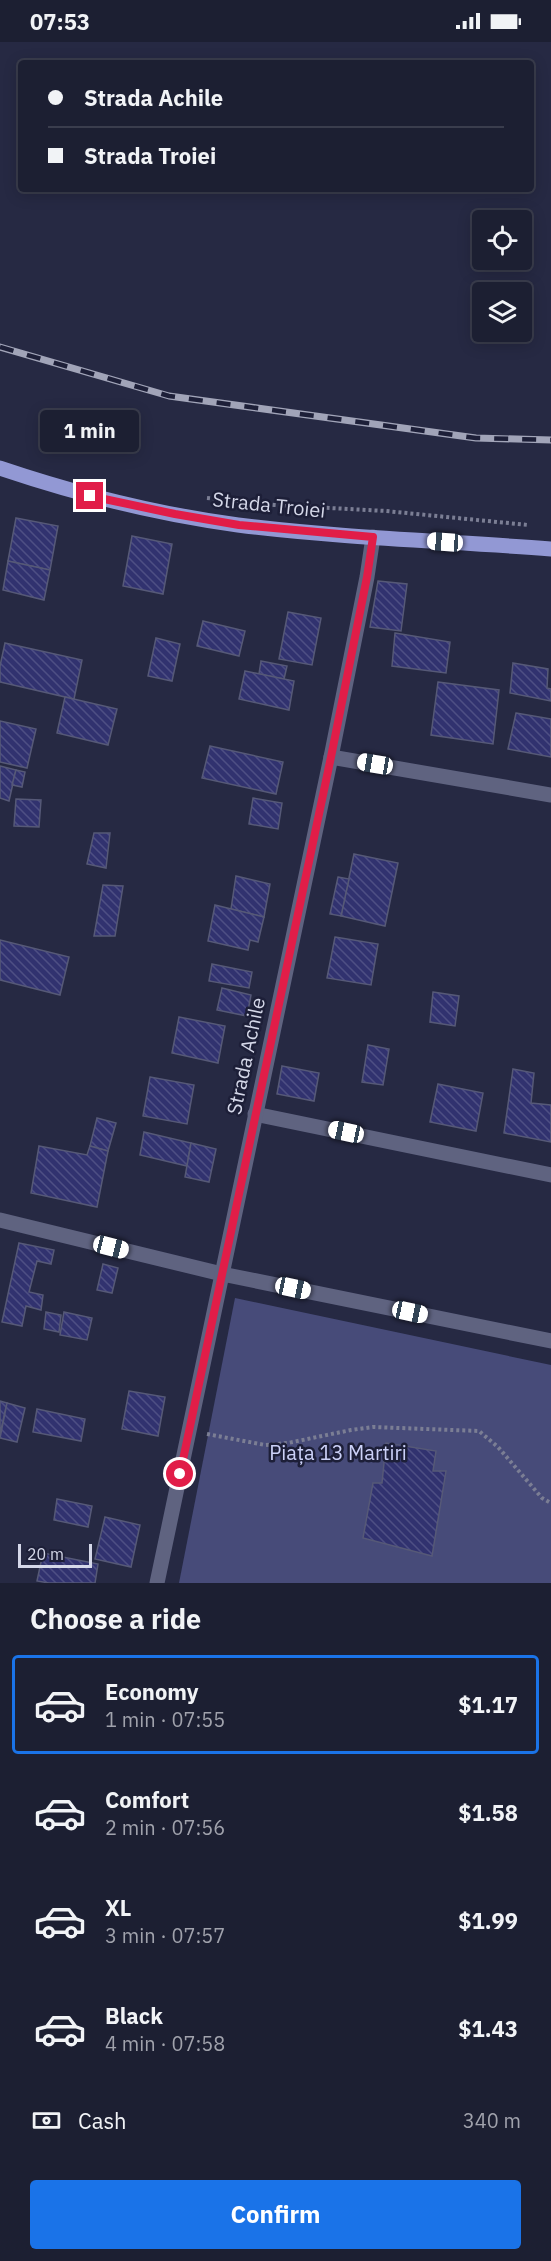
<!DOCTYPE html>
<meta charset="utf-8">
<style>
body{margin:0;font-family:"IBM Plex Sans",sans-serif;background:#25273a;color:#f1f3f6;height:100vh;display:flex;flex-direction:column;font-size:22px;white-space:nowrap}
*{box-sizing:border-box;margin:0}
p{font-size:20px;color:#a0a2ac}
.icon{flex:none;width:33px;height:33px;fill:none;stroke:currentColor;stroke-width:2;stroke-linecap:round;stroke-linejoin:round}
.map{position:relative;height:1541px;overflow:hidden}
.panel{display:flex;flex-direction:column;background:#1c1f32;flex:1}
.panel>*{flex:none}
.hud{position:absolute;left:18px;top:18px;width:516px;height:132px;border-radius:6px;box-shadow:0 3px 15px #0003,0 0 0 2px #3a3d4d;display:grid;align-content:center;height:132px;padding:0 30px;background:#1c1f32}
.buttons{position:absolute;left:472px;top:168px;display:grid;gap:12px}
.buttons a{display:grid;place-items:center;width:60px;height:60px;border-radius:6px;background:#1c1f32;box-shadow:0 3px 15px #0003,0 0 0 2px #3a3d4d;font-size:30px}
.scale{position:absolute;left:18px;bottom:15px;width:74px;box-sizing:border-box;padding-left:6px;border:3px solid #d5d8e9;border-top:0;font-size:16px;line-height:21px;white-space:nowrap;color:#d5d8e9;-webkit-text-stroke:4px #1d1f38;paint-order:stroke}
.end{position:absolute;width:27px;height:27px;margin:-14px;border:8px solid #e11d48;background:#fff;box-shadow:0 0 0 3px #fff}
.from{border-radius:50%}
.bubble{position:absolute;height:42px;border-radius:6px;background:#1c1f32;box-shadow:0 3px 15px #0003,0 0 0 2px #3a3d4d;font-size:20px;font-weight:700;line-height:42px;text-align:center}
.car{position:absolute;width:18px;height:36px;margin:-18px -9px;border-radius:8px;box-shadow:0 0 4px 2px #0007;background:linear-gradient(#fff 24%,#345 0 40%,#fff 0 76%,#345 0 86%,#fff 0)}
.hud b{display:flex;align-items:center;gap:21px;height:57px;font-size:22px}
.hud b+b{border-top:2px solid #3a3d4d}
.hud i{width:15px;height:15px;background:#f1f3f6}
ul{padding:0;list-style:none}
li{display:flex;align-items:center;gap:18px;height:99px;margin:0 12px 9px;padding:0 18px;border:3px solid transparent;border-radius:6px}
li div{flex:1}
li b{display:block;font-size:22px}
li em{font-style:normal;font-weight:700}
li.active{border-color:#1a73e8}
li>.icon{width:54px;height:54px;stroke-width:1.5}
h2{padding:0 30px;font-size:27px;line-height:72px}
.pay{display:flex;align-items:center;gap:15px;height:66px;padding:0 30px;font-size:22px}
.pay p{margin-inline-start:auto}
.action{display:flex;gap:12px;margin-top:auto;padding:12px 30px}
.action a{flex:1;height:69px;border-radius:6px;background:#1a73e8;color:#fff;font-size:24px;font-weight:700;line-height:69px;text-align:center}
.status{display:flex;justify-content:space-between;align-items:center;height:42px;padding:0 30px;background:#1c1f32;direction:ltr}
.status svg{height:16px;fill:currentColor}
.map>svg:first-child{display:block}
</style>
<div class="status"><b>07:53</b><svg viewBox="0 0 49 12"><path d="M0 12V9h3v3zM5 12V6h3v6zM10 12V3h3v9zM15 12V0h3v12zM26 1h20v11H26zM47 4h2v5h-2z"/></svg></div>
<div class="map">
<svg width="551" height="1541" viewBox="0 0 551 1541">
<defs>
<pattern id="building-back-hatch" width="6" height="6" patternUnits="userSpaceOnUse" patternTransform="scale(1.5)"><rect width="6" height="6" fill="#31326f"/><path d="M-1 5l2 2M0 0l6 6M5-1l2 2" fill="none" stroke="#4e4f84"/></pattern>
</defs>
<rect width="100%" height="100%" fill="#262943"/>
<polygon fill="#474b79" points="235,1256 551,1323 551,1541 179,1541"/>
<g fill="url(#building-back-hatch)" stroke="#565977" stroke-width="1.5">
<polygon points="16,476 58,484 50,528 8,519"/>
<polygon points="132,494 172,502 163,552 123,544"/>
<polygon points="8,519 50,528 44,558 3,548"/>
<polygon points="378,539 407,542 401,589 370,585"/>
<polygon points="288,570 321,576 312,623 279,617"/>
<polygon points="203,579 245,589 239,614 197,604"/>
<polygon points="395,591 450,600 446,631 392,624"/>
<polygon points="156,596 180,602 172,639 148,634"/>
<polygon points="5,601 82,618 74,657 0,640 0,624"/>
<polygon points="261,619 287,624 284,637 259,632"/>
<polygon points="513,621 548,627 547,646 551,647 551,659 510,651"/>
<polygon points="245,629 294,639 289,668 239,657"/>
<polygon points="438,640 499,648 493,702 431,693"/>
<polygon points="65,655 117,667 108,703 57,691"/>
<polygon points="516,671 551,677 551,715 508,707"/>
<polygon points="0,679 36,687 27,726 0,720"/>
<polygon points="210,704 283,720 276,752 202,736"/>
<polygon points="0,724 16,728 9,759 0,756"/>
<polygon points="16,728 25,730 22,745 12,743"/>
<polygon points="253,756 282,761 278,787 249,782"/>
<polygon points="16,757 41,758 39,785 14,784"/>
<polygon points="94,791 110,791 106,826 87,822"/>
<polygon points="354,812 398,821 385,884 341,874"/>
<polygon points="236,834 270,842 264,875 231,867"/>
<polygon points="338,835 349,837 341,874 330,872"/>
<polygon points="103,843 123,844 115,894 94,894"/>
<polygon points="215,863 264,875 258,900 250,898 248,908 208,899"/>
<polygon points="335,895 378,902 371,943 327,936"/>
<polygon points="0,898 69,915 60,953 0,938"/>
<polygon points="212,922 252,930 249,946 209,939"/>
<polygon points="222,946 251,953 247,974 217,968"/>
<polygon points="433,950 459,954 455,984 430,980"/>
<polygon points="179,975 225,984 218,1021 172,1011"/>
<polygon points="368,1003 389,1007 383,1043 362,1040"/>
<polygon points="282,1024 319,1031 314,1059 277,1052"/>
<polygon points="513,1027 534,1031 531,1061 551,1063 551,1100 504,1091"/>
<polygon points="150,1035 194,1043 187,1082 143,1074"/>
<polygon points="438,1042 483,1051 476,1089 430,1080"/>
<polygon points="97,1076 116,1081 108,1109 90,1104"/>
<polygon points="144,1090 191,1101 187,1124 140,1113"/>
<polygon points="191,1101 216,1107 209,1140 185,1135"/>
<polygon points="39,1104 87,1113 90,1104 108,1109 97,1165 31,1151"/>
<polygon points="19,1201 54,1208 51,1222 37,1219 29,1250 43,1253 41,1268 26,1264 22,1284 2,1280"/>
<polygon points="103,1222 118,1226 112,1251 97,1248"/>
<polygon points="46,1270 61,1273 59,1290 44,1287"/>
<polygon points="64,1270 92,1276 87,1298 60,1293"/>
<polygon points="129,1349 165,1355 158,1394 122,1387"/>
<polygon points="0,1359 7,1361 0,1392"/>
<polygon points="7,1361 25,1366 17,1400 0,1396"/>
<polygon points="37,1367 85,1377 81,1399 33,1390"/>
<polygon points="386,1401 436,1409 433,1429 446,1429 432,1514 363,1496 373,1441 382,1441"/>
<polygon points="57,1457 92,1464 88,1485 54,1478"/>
<polygon points="105,1475 140,1483 131,1525 95,1517"/>
<polygon points="43,1511 98,1522 95,1541 49,1541 37,1539"/>
</g>
<g fill="none" stroke-linecap="round" stroke-linejoin="round">
<g stroke="#7b7e94" stroke-width="4" stroke-dasharray="3 3" stroke-linecap="butt">
<polyline points="207,456 274,463 386,469 528,483"/>
<polyline points="207,1392 265,1403 288,1401 351,1388 373,1385 479,1389 498,1405 542,1456 551,1461"/>
</g>
<g stroke="#5f6380" stroke-width="15">
<polyline points="331,715 551,753"/>
<polyline points="255,1072 551,1133"/>
<polyline points="0,1178 222,1232 551,1299"/>
<polyline points="157,1541 331,715 367,535 373,495"/>
</g>
<path stroke="#9298d4" stroke-width="15" d="M 0,426 C 77,452 157,472 238,483 C 342,496 447,499 551,507"/>
<g stroke="#a1a4b8" stroke-width="7">
<polyline id="rail" points="0,305 169,354 476,396 551,398"/>
</g>
<use href="#rail" stroke="#1d1f38" stroke-width="4.5" stroke-dasharray="14" stroke-linecap="butt"/>
</g>
<g fill="none" stroke-linecap="round" stroke-linejoin="round">
<polyline stroke="#e11d48" stroke-width="8" points="90,454 175,472 239,483 373,495 367,535 331,715 180,1432"/>
</g>
<g text-anchor="middle" stroke-width="5" stroke-linejoin="round" paint-order="stroke">
<g font-size="20" fill="#d5d8e9" stroke="#1d1f38">
<text transform="translate(269 463) rotate(6)" y="7">Strada Troiei</text>
<text transform="translate(246 1014) rotate(-78)" y="7">Strada Achile</text>
</g>
<g font-size="20" fill="#ccd1f8" stroke="#1d1f38">
<text x="338" y="1418">Piața 13 Martiri</text>
</g>
</g>
</svg>
<div class="buttons">
<a><svg class="icon" aria-label="locate" viewBox="0 0 24 24"><circle cx="12" cy="12" r="6"/><path d="M12 2v4M12 18v4M2 12h4M18 12h4"/></svg></a>
<a><svg class="icon" aria-label="layers" viewBox="0 0 24 24"><path d="M12 4l9 5-9 5-9-5zM3 14l9 5 9-5"/></svg></a>
</div>
<div class="scale">20 m</div>
<i class="end from" style="left:180px;top:1432px"></i>
<i class="end" style="left:90px;top:454px"></i>
<div class="bubble" style="left:40px;top:368px;width:99px">1 min</div>
<i class="car" style="left:445px;top:500px;rotate:274deg"></i>
<i class="car" style="left:375px;top:722px;rotate:280deg"></i>
<i class="car" style="left:346px;top:1090px;rotate:282deg"></i>
<i class="car" style="left:111px;top:1205px;rotate:104deg"></i>
<i class="car" style="left:293px;top:1246px;rotate:102deg"></i>
<i class="car" style="left:410px;top:1270px;rotate:102deg"></i>
<div class="hud">
<b><i class="from"></i>Strada Achile</b>
<b><i></i>Strada Troiei</b>
</div>
</div>
<section class="panel">
<h2>Choose a ride</h2>
<ul>
<li class="active"><svg class="icon" aria-label="car" viewBox="0 0 24 24"><path d="M5 17H2v-5l4-1 3-4h7l3 4 3 1v5h-3M9 17h6M6 11h13"/><circle cx="7" cy="17" r="2"/><circle cx="17" cy="17" r="2"/></svg><div><b>Economy</b><p>1 min · 07:55</p></div><em>$1.17</em></li>
<li><svg class="icon" aria-label="car" viewBox="0 0 24 24"><path d="M5 17H2v-5l4-1 3-4h7l3 4 3 1v5h-3M9 17h6M6 11h13"/><circle cx="7" cy="17" r="2"/><circle cx="17" cy="17" r="2"/></svg><div><b>Comfort</b><p>2 min · 07:56</p></div><em>$1.58</em></li>
<li><svg class="icon" aria-label="car" viewBox="0 0 24 24"><path d="M5 17H2v-5l4-1 3-4h7l3 4 3 1v5h-3M9 17h6M6 11h13"/><circle cx="7" cy="17" r="2"/><circle cx="17" cy="17" r="2"/></svg><div><b>XL</b><p>3 min · 07:57</p></div><em>$1.99</em></li>
<li><svg class="icon" aria-label="car" viewBox="0 0 24 24"><path d="M5 17H2v-5l4-1 3-4h7l3 4 3 1v5h-3M9 17h6M6 11h13"/><circle cx="7" cy="17" r="2"/><circle cx="17" cy="17" r="2"/></svg><div><b>Black</b><p>4 min · 07:58</p></div><em>$1.43</em></li>
</ul>
<div class="pay"><svg class="icon" aria-label="cash" viewBox="0 0 24 24"><path d="M3 7h18v10H3z"/><circle cx="12" cy="12" r="2"/></svg>Cash<p>340 m</p></div>
<div class="action"><a>Confirm</a></div>
</section>
